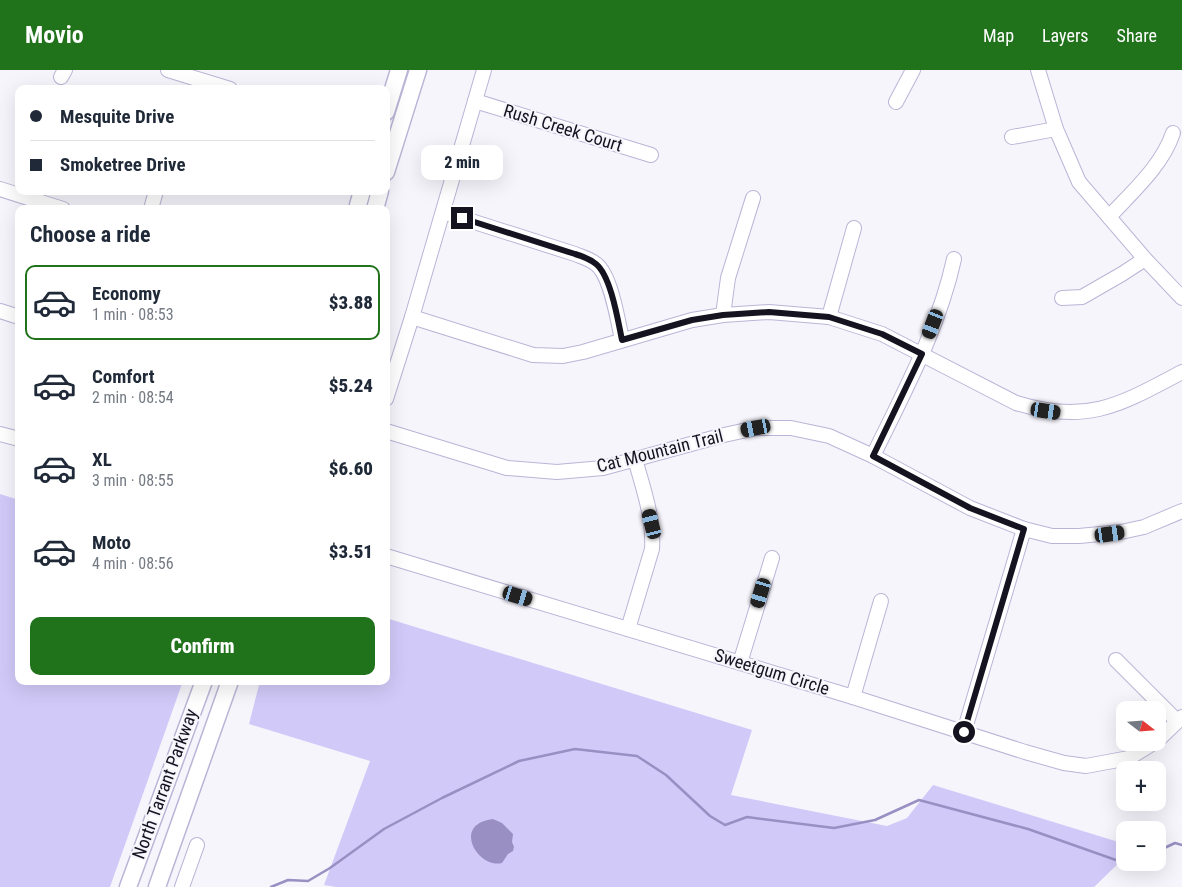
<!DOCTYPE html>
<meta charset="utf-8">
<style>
body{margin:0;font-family:"Roboto Condensed",sans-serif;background:#f2f2f3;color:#1f2937;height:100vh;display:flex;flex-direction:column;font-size:19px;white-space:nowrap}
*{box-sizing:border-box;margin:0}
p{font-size:16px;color:#747a83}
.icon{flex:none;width:28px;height:28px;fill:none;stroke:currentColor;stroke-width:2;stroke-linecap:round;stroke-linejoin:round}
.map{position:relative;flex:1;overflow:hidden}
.side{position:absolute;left:15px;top:135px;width:375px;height:480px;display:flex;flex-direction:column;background:#fff;border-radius:10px;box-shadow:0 5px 20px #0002}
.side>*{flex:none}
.banner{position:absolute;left:15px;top:15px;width:375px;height:110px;border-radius:10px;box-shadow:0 5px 20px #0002;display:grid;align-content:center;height:110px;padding:0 15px;background:#fff}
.needle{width:32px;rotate:107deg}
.controls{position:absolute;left:1116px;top:631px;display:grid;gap:10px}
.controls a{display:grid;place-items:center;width:50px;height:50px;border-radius:10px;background:#fff;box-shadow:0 5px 20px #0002;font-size:25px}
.end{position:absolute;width:22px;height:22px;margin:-11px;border:6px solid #15131f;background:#fff;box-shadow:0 0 0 2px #fff}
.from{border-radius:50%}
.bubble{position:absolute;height:35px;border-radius:10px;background:#fff;box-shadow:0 5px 20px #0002;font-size:16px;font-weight:800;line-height:35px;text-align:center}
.car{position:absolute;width:15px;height:30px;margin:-15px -8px;border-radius:6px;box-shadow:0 0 4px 1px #0007;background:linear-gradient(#222 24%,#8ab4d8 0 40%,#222 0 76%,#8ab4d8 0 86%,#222 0)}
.banner b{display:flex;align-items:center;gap:18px;height:48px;font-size:19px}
.banner b+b{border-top:1px solid #e0e1e3}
.banner i{width:12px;height:12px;background:#1f2937}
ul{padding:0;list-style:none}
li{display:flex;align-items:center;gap:15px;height:75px;margin:0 10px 8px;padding:0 5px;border:2px solid transparent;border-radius:10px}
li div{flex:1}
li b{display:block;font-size:19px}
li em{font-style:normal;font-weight:800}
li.selected{border-color:#20721b}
li>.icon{width:45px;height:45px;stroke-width:1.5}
h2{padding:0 15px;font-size:22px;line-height:60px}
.action{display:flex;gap:10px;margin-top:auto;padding:10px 15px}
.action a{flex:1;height:58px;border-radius:10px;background:#20721b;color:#fff;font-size:20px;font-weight:800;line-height:58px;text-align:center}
header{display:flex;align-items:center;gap:30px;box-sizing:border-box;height:70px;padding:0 25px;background:#20721b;color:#fff}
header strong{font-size:24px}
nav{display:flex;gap:28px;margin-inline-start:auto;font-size:18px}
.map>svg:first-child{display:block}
</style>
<header>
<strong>Movio</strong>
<nav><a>Map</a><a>Layers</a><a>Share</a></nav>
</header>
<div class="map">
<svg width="1182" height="817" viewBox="0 0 1182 817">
<rect width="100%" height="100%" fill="#f6f5fc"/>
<g fill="#d1caf9">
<polygon points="0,424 19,430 19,611 183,611 110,817 0,817"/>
<polygon points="386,548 752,660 731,725 887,756 907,748 933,715 1125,774 1125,787 1094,817 336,817 324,815 370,691 249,654 260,611 386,611"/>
</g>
<path fill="#998fc3" d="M 493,749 L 502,753 L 513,764 L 512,772 L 514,777 L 513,781 L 508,784 L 502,793 C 478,799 451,754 493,749 Z"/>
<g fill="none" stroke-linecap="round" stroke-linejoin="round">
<g stroke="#998fc3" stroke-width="2.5">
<polyline points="1158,781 1175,773 1182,775"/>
<polyline points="271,817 288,810 308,811 330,798 384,759 442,728 519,691 575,679 637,686 666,705 710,746 725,755 747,747 834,758 875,750 919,730 1028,759 1130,795 1135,792"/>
</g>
<g stroke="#bab5d6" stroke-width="16">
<g id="minor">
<polyline points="168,0 230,19"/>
<polyline points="1038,0 1056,59 1079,112 1145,189 1182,228"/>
<polyline points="61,7 65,0"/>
<polyline points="475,31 651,85"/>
<polyline points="896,32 913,0"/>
<polyline points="1012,67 1056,59"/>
<polyline points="0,119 63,139"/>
<polyline points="151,139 156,121"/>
<path d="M 443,142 L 575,184 C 582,187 590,189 596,194 C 611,205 618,251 622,270"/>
<path d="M 1109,147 C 1132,122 1162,96 1173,63"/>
<polyline points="1062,228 1082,227 1122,204 1145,189"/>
<polyline points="0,241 19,247"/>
<polyline points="723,245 728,208 753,128"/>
<path d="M 412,247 L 533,285 L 563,286 L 583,282 L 692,250 L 723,245 L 769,242 L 829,247 L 882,264 L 1016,333 C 1087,355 1120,335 1182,302"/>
<polyline points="829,247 854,158"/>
<polyline points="386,329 412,247 484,0"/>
<polyline points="386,361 507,398 557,402 603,398 724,365 756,358 791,358 829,366 873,386 970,438 1024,459 1052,466 1079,466 1121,462 1144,457 1182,441"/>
<polyline points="0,364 19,369"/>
<path d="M 873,386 C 904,322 939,258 954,189"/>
<polyline points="386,486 853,627 1025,682 1064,693 1086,696 1129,688 1155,672"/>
<path d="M 628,559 L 652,479 C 654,448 643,418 635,389"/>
<polyline points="1116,590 1177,651"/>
<polyline points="740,593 772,488"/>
<polyline points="853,627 881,531"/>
<polyline points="964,662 1024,459"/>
<polyline points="1158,670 1182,647"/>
<polyline points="182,817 197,775"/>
</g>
</g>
<g stroke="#bab5d6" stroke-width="19">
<g id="major">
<polyline points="386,42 399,0"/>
<polyline points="386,102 418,0"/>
<polyline points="357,139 362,121"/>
<polyline points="375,139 380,121"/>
<polyline points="128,817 204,611"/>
<polyline points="157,817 230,611"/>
</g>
</g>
<use href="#minor" stroke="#fff" stroke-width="14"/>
<use href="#major" stroke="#fff" stroke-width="16"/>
</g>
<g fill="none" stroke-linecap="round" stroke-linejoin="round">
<path stroke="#15131f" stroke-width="6" d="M 462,148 L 575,184 C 582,186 590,189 596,194 C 611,206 618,251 622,270 L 692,250 L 723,245 L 769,242 L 829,247 L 882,264 L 922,284 L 873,386 L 970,438 L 1024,459 L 964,662"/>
</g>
<g text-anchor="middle" stroke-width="4" stroke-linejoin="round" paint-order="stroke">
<g font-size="18" fill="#15131f" stroke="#f6f5fc">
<text transform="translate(563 58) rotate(17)" y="6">Rush Creek Court</text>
<text transform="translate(660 381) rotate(-14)" y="6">Cat Mountain Trail</text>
<text transform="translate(772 602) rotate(17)" y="6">Sweetgum Circle</text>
<text transform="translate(165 714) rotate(-70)" y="6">North Tarrant Parkway</text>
</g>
</g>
</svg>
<div class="controls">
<a><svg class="needle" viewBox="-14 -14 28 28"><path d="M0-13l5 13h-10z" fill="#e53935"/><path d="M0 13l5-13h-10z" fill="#747a83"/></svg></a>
<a>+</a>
<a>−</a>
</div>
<i class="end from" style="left:964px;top:662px"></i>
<i class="end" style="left:462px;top:148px"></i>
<div class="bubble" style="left:421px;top:75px;width:82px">2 min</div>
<i class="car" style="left:933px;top:254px;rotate:201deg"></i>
<i class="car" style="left:1046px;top:341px;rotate:99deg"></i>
<i class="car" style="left:756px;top:358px;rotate:259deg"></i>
<i class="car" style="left:652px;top:454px;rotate:346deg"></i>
<i class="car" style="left:1110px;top:464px;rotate:82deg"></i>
<i class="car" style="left:761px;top:523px;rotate:197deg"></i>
<i class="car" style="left:518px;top:526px;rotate:107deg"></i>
<div class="banner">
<b><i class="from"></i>Mesquite Drive</b>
<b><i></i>Smoketree Drive</b>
</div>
<section class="side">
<h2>Choose a ride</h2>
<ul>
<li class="selected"><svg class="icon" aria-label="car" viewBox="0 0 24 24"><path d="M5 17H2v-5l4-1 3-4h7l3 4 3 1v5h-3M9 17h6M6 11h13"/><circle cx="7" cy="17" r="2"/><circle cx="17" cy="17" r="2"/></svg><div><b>Economy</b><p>1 min · 08:53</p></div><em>$3.88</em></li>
<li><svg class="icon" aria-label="car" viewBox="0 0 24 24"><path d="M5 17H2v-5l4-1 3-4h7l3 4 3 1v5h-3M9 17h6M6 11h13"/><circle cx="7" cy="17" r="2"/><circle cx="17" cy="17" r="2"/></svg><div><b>Comfort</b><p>2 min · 08:54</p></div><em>$5.24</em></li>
<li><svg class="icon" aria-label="car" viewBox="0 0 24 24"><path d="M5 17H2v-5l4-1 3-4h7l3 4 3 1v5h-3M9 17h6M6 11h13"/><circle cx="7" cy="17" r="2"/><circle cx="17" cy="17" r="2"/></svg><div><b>XL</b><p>3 min · 08:55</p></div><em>$6.60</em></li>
<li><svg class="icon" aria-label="car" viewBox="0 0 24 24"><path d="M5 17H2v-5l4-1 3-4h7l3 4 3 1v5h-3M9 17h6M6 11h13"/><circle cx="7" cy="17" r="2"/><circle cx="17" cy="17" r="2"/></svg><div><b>Moto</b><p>4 min · 08:56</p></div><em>$3.51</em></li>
</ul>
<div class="action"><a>Confirm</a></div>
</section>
</div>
